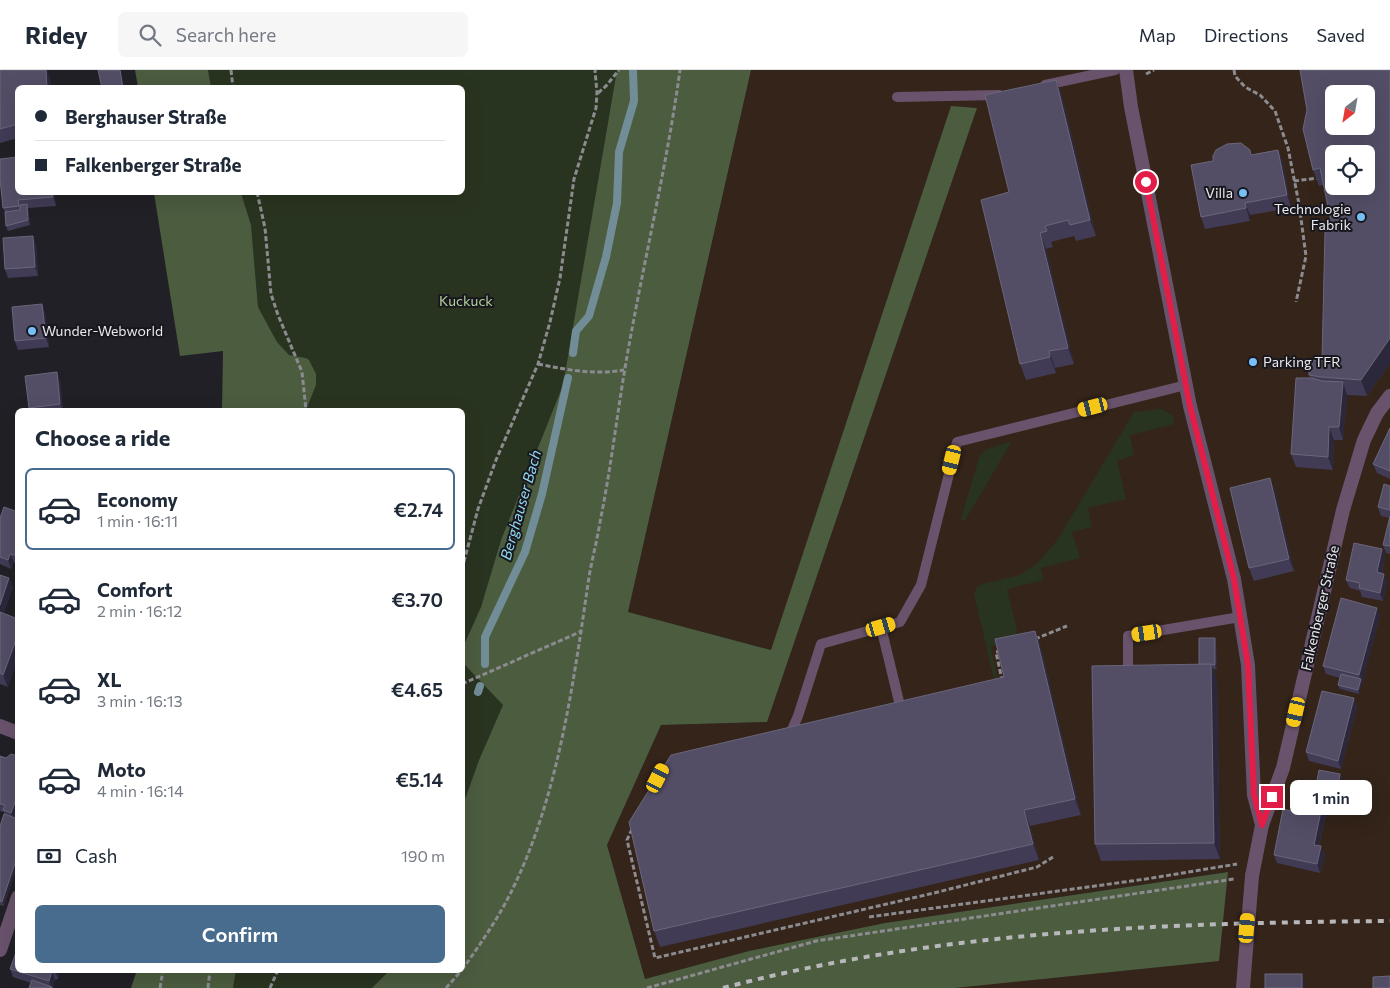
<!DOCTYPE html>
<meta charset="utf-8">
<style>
body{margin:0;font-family:Commissioner,sans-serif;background:#f6f6f7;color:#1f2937;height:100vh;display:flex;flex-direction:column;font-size:19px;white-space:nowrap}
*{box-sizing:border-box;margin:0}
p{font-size:16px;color:#747a83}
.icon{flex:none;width:28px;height:28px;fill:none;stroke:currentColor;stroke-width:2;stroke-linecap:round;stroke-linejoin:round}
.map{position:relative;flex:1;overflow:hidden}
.panel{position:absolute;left:15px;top:338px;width:450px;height:565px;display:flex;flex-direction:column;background:#fff;border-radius:8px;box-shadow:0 5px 20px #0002}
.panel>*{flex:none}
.top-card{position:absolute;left:15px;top:15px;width:450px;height:110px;border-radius:8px;box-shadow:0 5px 20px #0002;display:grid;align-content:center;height:110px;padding:0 20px;background:#fff}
.needle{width:32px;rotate:211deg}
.tools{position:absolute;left:1325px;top:15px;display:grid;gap:10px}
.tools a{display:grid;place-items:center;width:50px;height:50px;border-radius:8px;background:#fff;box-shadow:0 5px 20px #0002;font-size:25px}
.end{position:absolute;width:22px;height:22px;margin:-11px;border:6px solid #e11d48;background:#fff;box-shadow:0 0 0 2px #fff}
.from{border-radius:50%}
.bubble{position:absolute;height:35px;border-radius:8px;background:#fff;box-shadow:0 5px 20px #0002;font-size:16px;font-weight:600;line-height:35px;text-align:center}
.car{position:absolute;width:15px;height:30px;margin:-15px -8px;border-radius:6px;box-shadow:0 0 4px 1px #0007;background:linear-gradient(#f5c518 24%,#345 0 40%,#f5c518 0 76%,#345 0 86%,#f5c518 0)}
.top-card b{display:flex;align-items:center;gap:18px;height:48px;font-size:19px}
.top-card b+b{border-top:1px solid #e0e1e3}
.top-card i{width:12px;height:12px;background:#1f2937}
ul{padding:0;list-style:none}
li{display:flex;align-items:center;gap:15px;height:82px;margin:0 10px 8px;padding:0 10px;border:2px solid transparent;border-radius:8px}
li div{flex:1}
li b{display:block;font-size:19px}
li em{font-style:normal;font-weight:600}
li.active{border-color:#476c8d}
li>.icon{width:45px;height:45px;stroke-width:1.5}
h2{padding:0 20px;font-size:22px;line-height:60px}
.pay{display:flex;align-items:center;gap:12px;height:55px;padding:0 20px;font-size:19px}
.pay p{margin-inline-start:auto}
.action{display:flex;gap:10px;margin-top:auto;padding:10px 20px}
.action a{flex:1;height:58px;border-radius:8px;background:#476c8d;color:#fff;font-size:20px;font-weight:600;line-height:58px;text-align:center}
header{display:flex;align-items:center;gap:30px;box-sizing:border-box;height:70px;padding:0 25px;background:#fff;border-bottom:1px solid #e0e1e3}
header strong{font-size:24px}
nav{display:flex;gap:28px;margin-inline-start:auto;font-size:18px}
.search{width:350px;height:45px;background:#f6f6f7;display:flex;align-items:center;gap:12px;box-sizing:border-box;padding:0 18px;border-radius:8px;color:#747a83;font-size:19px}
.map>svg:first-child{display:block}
</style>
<header>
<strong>Ridey</strong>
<div class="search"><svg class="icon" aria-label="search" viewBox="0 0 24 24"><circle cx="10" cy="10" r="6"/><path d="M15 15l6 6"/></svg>Search here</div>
<nav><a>Map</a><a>Directions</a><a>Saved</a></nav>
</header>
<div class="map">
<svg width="1390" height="918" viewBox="0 0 1390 918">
<rect width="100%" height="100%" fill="#212026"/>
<path fill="#34241a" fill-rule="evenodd" d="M 751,0 L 1390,0 L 1390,918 L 955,918 L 1227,802 L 885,853 L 749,881 L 645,909 L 607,775 L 661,655 L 767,652 L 977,38 L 951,37 L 772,580 L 628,542 ZM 1334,24 L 1366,24 L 1366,56 L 1334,56 ZM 1334,84 L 1366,84 L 1366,116 L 1334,116 Z"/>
<g fill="#293420">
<polygon points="208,0 617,0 563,315 501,470 481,537 463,577 462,340 306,340 316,315 306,288 289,285 284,280 277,272 258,237 251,155 241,123 462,122 462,18 211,17"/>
<polygon points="1162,339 1173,346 1174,354 1130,365 1134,385 1117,391 1126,429 1088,438 1092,457 1072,462 1080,488 1041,498 1044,510 1007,519 1019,569 991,577 1001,625 998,626 974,524 976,518 982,514 1020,505 1040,491 1058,469 1134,342"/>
<polygon points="1012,371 964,452 961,449 980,385 989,378"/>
<polygon points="463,593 503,635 479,690 463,735"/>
<polygon points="236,900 390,900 372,918 233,918"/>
</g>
<g fill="#4c5c3f">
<polygon points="135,0 208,0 211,17 138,17"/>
<polygon points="617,0 751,0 628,542 771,580 951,36 977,38 767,652 661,655 607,775 645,909 749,881 885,853 1228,802 1219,891 955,918 372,918 390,900 462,900 463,735 479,690 503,635 463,593 463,577 481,537 501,470 563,315"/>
<polygon points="154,123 241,123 251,155 258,237 277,272 289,285 306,288 309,290 316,304 316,315 306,340 222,340 223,281 180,286"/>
<polygon points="137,900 236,900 233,918 131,918"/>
</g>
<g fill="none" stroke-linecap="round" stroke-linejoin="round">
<g stroke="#718d97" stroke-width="8">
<polyline points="573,283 576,261 589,246 606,187 617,133 619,82 634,31 633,0"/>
<polyline points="485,594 485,567 525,482 542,424 568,308"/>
<polyline points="478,622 480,616"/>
</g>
<g stroke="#8c8b90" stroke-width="3" stroke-dasharray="5 2.5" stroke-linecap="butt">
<polyline points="231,0 233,18"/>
<polyline points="1234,0 1235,6 1245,17 1260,25 1275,41 1288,78 1299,134 1306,186 1296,232"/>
<polyline points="1146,4 1154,0"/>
<polyline points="598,23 606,16 619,0"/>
<polyline points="1294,111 1318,108"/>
<polyline points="257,122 265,158 271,224 278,245 302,302 306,340"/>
<path d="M 538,294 C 568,300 594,305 624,300"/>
<polyline points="462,499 478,439 496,390 538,294 550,252 560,208 574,109 596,38 597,23 595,0"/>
<polyline points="1035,569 1067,556"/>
<polyline points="1001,581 996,582 1002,610"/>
<polyline points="462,614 582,561"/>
<polyline points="632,759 627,770 655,888 934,823 1037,797 1053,787"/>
<polyline points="869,847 1146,809 1237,794"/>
<path d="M 462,900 C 481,873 500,846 514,816 C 559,723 574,609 589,507 C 592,489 597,471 600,452 C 610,403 616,353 624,304 C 641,202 666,102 680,0"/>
<polyline points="160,918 163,900"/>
<polyline points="208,918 210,900"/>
<polyline points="270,918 278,900"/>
<polyline points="446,918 462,900"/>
<polyline points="647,918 816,871 1234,809"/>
</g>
<g stroke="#69536c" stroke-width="10">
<polyline points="1045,15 1115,0"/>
<polyline points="897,27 999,25"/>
<polyline points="881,557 902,644"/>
<polyline points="1128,608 1128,566 1240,547"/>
<polyline points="787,665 790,664 798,646 821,574 900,552 921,515 957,372 1186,315"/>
</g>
<g stroke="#69536c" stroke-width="14">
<polyline points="1126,0 1131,37 1190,336 1234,509 1248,595 1254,725 1262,755"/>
<polyline points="0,656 18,663"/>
<polyline points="1252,806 1262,755 1283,698 1343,440 1364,370 1377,343 1390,326"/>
<polyline points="0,880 18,827"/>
<polyline points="1243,918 1245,892"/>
</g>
<path stroke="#b7b7bc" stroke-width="4" stroke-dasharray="6 6" stroke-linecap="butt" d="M 723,918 C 941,860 1166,853 1390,851"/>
<polyline stroke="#69536c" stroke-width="14" points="1245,892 1252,806"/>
</g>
<g fill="#413b55">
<polygon points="0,0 50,8 51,18 18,18 18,68 0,73"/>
<polygon points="1390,0 1390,293 1367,326 1347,325 1343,370 1334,370 1333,400 1296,397 1291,384 1311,308 1309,305 1322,290 1333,161 1324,115 1319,116 1313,100 1307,40 1301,3"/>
<polygon points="1056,10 1062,26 1096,166 1076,171 1074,166 1051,172 1053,177 1046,179 1074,294 1055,298 1056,303 1026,310 1020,294 1009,122"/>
<polygon points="1278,80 1283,93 1291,138 1250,145 1250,151 1205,159 1201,147 1252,85"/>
<polygon points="18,122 54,122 56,136 28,138 30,155 8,161 6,156 5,142 3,138"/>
<polygon points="36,175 38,206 8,208 5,199"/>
<polygon points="42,234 45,243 49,277 18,280 15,271"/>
<polygon points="60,311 63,340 30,340 29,338"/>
<polygon points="1390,358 1390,409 1377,403 1373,394"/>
<polygon points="1390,416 1390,484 1386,483 1383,475 1390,448 1381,446 1378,437"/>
<polygon points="1275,421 1294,501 1254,511 1249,498"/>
<polygon points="18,442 18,494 14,492 11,499 0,494 0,448"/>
<polygon points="1382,479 1385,488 1382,504 1387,513 1383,531 1362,527 1360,521 1350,518 1346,510"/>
<polygon points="0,505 13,517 3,544 8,617 0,614"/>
<polygon points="1380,546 1359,624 1340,619 1338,615 1340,608 1326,604 1323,596"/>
<polygon points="1035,561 1041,577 1081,745 1030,756 1039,790 660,877 654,861 1004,607"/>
<polygon points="1215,568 1216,572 1217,599 1213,599 1217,610 1220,789 1101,791 1095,774"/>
<polygon points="1354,628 1357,637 1341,699 1309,691 1306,682"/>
<polygon points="0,686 6,688 18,686 18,743 16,749 18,749 18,793 4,836 0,835 0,756 4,745 4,742 0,741"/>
<polygon points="1340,704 1342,708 1338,725 1318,721 1316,716"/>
<polygon points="1322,736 1326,745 1319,776 1325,785 1320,803 1277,793 1274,785 1303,744"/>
<polygon points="10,899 18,900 60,900 58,909 55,910 53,917 31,913 13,907"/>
</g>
<g fill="#2c283c">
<polygon points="46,0 47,0 50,8 51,18 47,18"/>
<polygon points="120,0 121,0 124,18 123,18"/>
<polygon points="1056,10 1062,26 1096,166 1090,150"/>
<polygon points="1278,80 1283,93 1291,138 1287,125"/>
<polygon points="52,122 54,122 56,136 53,127"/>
<polygon points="1245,133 1250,145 1250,151 1246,138"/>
<polygon points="27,134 28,138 30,155 28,150"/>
<polygon points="1040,163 1046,179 1074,294 1068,278"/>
<polygon points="33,166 36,175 38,206 35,197"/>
<polygon points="42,234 45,243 49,277 46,268"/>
<polygon points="1390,268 1390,293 1367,326 1361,310"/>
<polygon points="1049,281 1055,298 1056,303 1050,287"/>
<polygon points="57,302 60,311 63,340 60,334"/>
<polygon points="1343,312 1347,325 1343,370 1339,357"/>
<polygon points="1329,357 1334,370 1333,400 1328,387"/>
<polygon points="1270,408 1275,421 1294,501 1289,489"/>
<polygon points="1382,479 1385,488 1380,511 1377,502"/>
<polygon points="10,484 14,492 11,499 8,490"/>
<polygon points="1384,504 1387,513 1383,531 1380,523"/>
<polygon points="9,508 13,517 0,553 0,535"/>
<polygon points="1377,538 1380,546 1362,614 1359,605"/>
<polygon points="1035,561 1041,577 1081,745 1075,729"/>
<polygon points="18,565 18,590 8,617 3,605"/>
<polygon points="1215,568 1216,572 1217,599 1215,595"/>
<polygon points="1211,594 1217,610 1220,789 1214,773"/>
<polygon points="1361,609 1362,614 1359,624 1358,620"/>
<polygon points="1354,628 1357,637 1341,699 1338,691"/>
<polygon points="1340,704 1342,708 1338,725 1337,721"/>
<polygon points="17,727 18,743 14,752 11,743"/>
<polygon points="1322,736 1326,745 1317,784 1314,775"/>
<polygon points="1024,740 1030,756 1039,790 1033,774"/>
<polygon points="1321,776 1325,785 1320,803 1317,794"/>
<polygon points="18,784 18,793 4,836 2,832"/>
<polygon points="55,900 60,900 58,909"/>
<polygon points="52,901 55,910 53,918 51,918 49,911"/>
<polygon points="1302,904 1305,912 1305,918 1302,918"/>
</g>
<g fill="#534e66" stroke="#6a667b" fill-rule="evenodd">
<polygon points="0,0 46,0 47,18 18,18 18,54 0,59"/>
<polygon points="98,0 120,0 123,18 102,18"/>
<path d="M 1300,0 L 1390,0 L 1390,268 L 1361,310 L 1321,307 L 1309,305 L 1309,290 L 1322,290 L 1325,162 L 1333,161 L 1320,98 L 1313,100 L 1303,59 L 1307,40 ZM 1334,24 L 1366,24 L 1366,56 L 1334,56 ZM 1334,84 L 1366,84 L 1366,116 L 1334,116 Z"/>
<polygon points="1056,10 1090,150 1070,155 1068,150 1045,156 1047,161 1040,163 1068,278 1049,281 1050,287 1020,294 981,130 1009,122 985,25"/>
<polygon points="1241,73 1250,80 1251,85 1278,80 1287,125 1245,133 1246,138 1201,147 1191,95 1213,91 1213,86 1216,80 1227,74"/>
<polygon points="18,87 18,122 52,122 53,127 18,130 19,136 3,138 0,109 0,89"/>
<polygon points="27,134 28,150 6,156 5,142 20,140 20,135"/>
<polygon points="33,166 35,197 5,199 3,168"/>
<polygon points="42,234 46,268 15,271 12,237"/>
<polygon points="57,302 60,334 29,338 25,306"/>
<polygon points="1296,308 1311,308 1322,311 1343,312 1339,357 1329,357 1328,387 1291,384"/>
<polygon points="1390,358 1390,401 1373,394"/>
<polygon points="1270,408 1289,489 1249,498 1230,418"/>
<polygon points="1384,414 1390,416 1390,440 1378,437"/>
<polygon points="4,437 18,442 18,486 10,484 8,490 0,487 0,448"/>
<polygon points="1390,446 1390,476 1383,475"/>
<polygon points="1354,473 1382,479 1377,502 1384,504 1380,523 1359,518 1360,513 1346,510"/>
<polygon points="0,505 9,508 0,535"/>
<polygon points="1341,528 1377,538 1359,605 1323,596"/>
<polygon points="0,542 18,549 18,565 3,605 0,603"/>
<polygon points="1035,561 1075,729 1024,740 1033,774 654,861 629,752 671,685 1004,607 995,569"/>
<polygon points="1199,568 1215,568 1215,595 1199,594"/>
<polygon points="1211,594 1214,773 1095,774 1092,596"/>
<polygon points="1341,604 1361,609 1358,620 1338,615"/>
<polygon points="1322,621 1354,628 1338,691 1306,682"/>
<polygon points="11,684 18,686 18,728 17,727 11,743 3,740 5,735 0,734 0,686 6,688"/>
<polygon points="1319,700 1340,704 1337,721 1316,716"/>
<polygon points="1306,732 1322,736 1314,775 1321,776 1317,794 1274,785 1283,739 1303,744"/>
<polygon points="4,744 18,749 18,784 2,832 0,831 0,756"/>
<polygon points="18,877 18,900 55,900 52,901 49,911 10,899"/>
<rect x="1265" y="904" width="37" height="14"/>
<polygon points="1390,906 1390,918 1373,918 1373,907"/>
<polygon points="32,910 52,917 52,918 29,918"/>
</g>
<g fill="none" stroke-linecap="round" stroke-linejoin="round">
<polyline stroke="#e11d48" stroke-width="6" points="1146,112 1190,336 1234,509 1248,595 1254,725 1262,755 1272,727"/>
</g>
<g fill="#78bff7" stroke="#17171d" stroke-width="2">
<circle cx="1243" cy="123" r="5"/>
<circle cx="1361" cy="147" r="5"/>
<circle cx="32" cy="261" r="5"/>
<circle cx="1253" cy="292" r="5"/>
</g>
<g text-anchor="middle" stroke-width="4" stroke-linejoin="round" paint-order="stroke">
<g font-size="14" fill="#e9e9ed" stroke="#17171d" text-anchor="end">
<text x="1233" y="128">Villa</text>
<text x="1351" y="144">Technologie<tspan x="1351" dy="16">Fabrik</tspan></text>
<text x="42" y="266" text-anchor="start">Wunder-Webworld</text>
<text x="1263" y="297" text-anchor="start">Parking TFR</text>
</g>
<g font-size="14" fill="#b2d19b" stroke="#17171d">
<text x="466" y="236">Kuckuck</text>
</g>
<g font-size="14" fill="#e9e9ed" stroke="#17171d">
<text transform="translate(1320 538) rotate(-77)" y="5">Falkenberger Straße</text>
</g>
<g font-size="15" font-style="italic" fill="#90d7f0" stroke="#17171d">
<text transform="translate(521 435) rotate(-74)" y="5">Berghauser Bach</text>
</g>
</g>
</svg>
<div class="tools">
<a><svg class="needle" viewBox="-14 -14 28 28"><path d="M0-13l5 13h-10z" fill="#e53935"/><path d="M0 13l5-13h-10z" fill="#747a83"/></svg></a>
<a><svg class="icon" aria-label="locate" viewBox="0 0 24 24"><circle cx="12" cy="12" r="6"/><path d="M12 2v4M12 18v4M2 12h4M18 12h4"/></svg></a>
</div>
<i class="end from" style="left:1146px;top:112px"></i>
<i class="end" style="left:1272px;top:727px"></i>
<div class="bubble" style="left:1290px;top:710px;width:82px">1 min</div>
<i class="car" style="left:1093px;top:337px;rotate:256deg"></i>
<i class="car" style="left:952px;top:390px;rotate:194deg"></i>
<i class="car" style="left:881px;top:557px;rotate:74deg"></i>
<i class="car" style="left:1147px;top:563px;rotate:261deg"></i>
<i class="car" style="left:1296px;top:642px;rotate:193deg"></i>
<i class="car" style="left:658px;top:708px;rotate:27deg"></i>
<i class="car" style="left:1247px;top:858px;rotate:5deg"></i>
<div class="top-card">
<b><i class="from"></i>Berghauser Straße</b>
<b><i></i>Falkenberger Straße</b>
</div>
<section class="panel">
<h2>Choose a ride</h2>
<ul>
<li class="active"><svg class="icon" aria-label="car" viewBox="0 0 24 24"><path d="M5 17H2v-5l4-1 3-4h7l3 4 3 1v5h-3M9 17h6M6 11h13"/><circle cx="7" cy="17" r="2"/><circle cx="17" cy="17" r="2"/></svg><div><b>Economy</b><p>1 min · 16:11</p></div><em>€2.74</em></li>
<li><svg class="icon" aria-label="car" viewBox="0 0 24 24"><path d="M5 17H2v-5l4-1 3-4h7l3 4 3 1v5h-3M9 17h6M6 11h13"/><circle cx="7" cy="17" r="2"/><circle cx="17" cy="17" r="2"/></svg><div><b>Comfort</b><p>2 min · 16:12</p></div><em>€3.70</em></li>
<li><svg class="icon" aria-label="car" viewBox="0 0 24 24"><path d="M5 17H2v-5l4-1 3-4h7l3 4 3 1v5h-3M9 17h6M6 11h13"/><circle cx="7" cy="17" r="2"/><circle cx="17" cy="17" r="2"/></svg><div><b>XL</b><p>3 min · 16:13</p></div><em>€4.65</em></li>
<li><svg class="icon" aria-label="car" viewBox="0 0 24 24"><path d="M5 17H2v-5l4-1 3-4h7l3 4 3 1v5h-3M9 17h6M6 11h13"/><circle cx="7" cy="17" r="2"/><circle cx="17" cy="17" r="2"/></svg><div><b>Moto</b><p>4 min · 16:14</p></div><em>€5.14</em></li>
</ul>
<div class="pay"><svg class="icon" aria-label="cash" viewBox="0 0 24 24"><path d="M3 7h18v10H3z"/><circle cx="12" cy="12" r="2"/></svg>Cash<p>190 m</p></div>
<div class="action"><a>Confirm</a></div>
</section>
</div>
